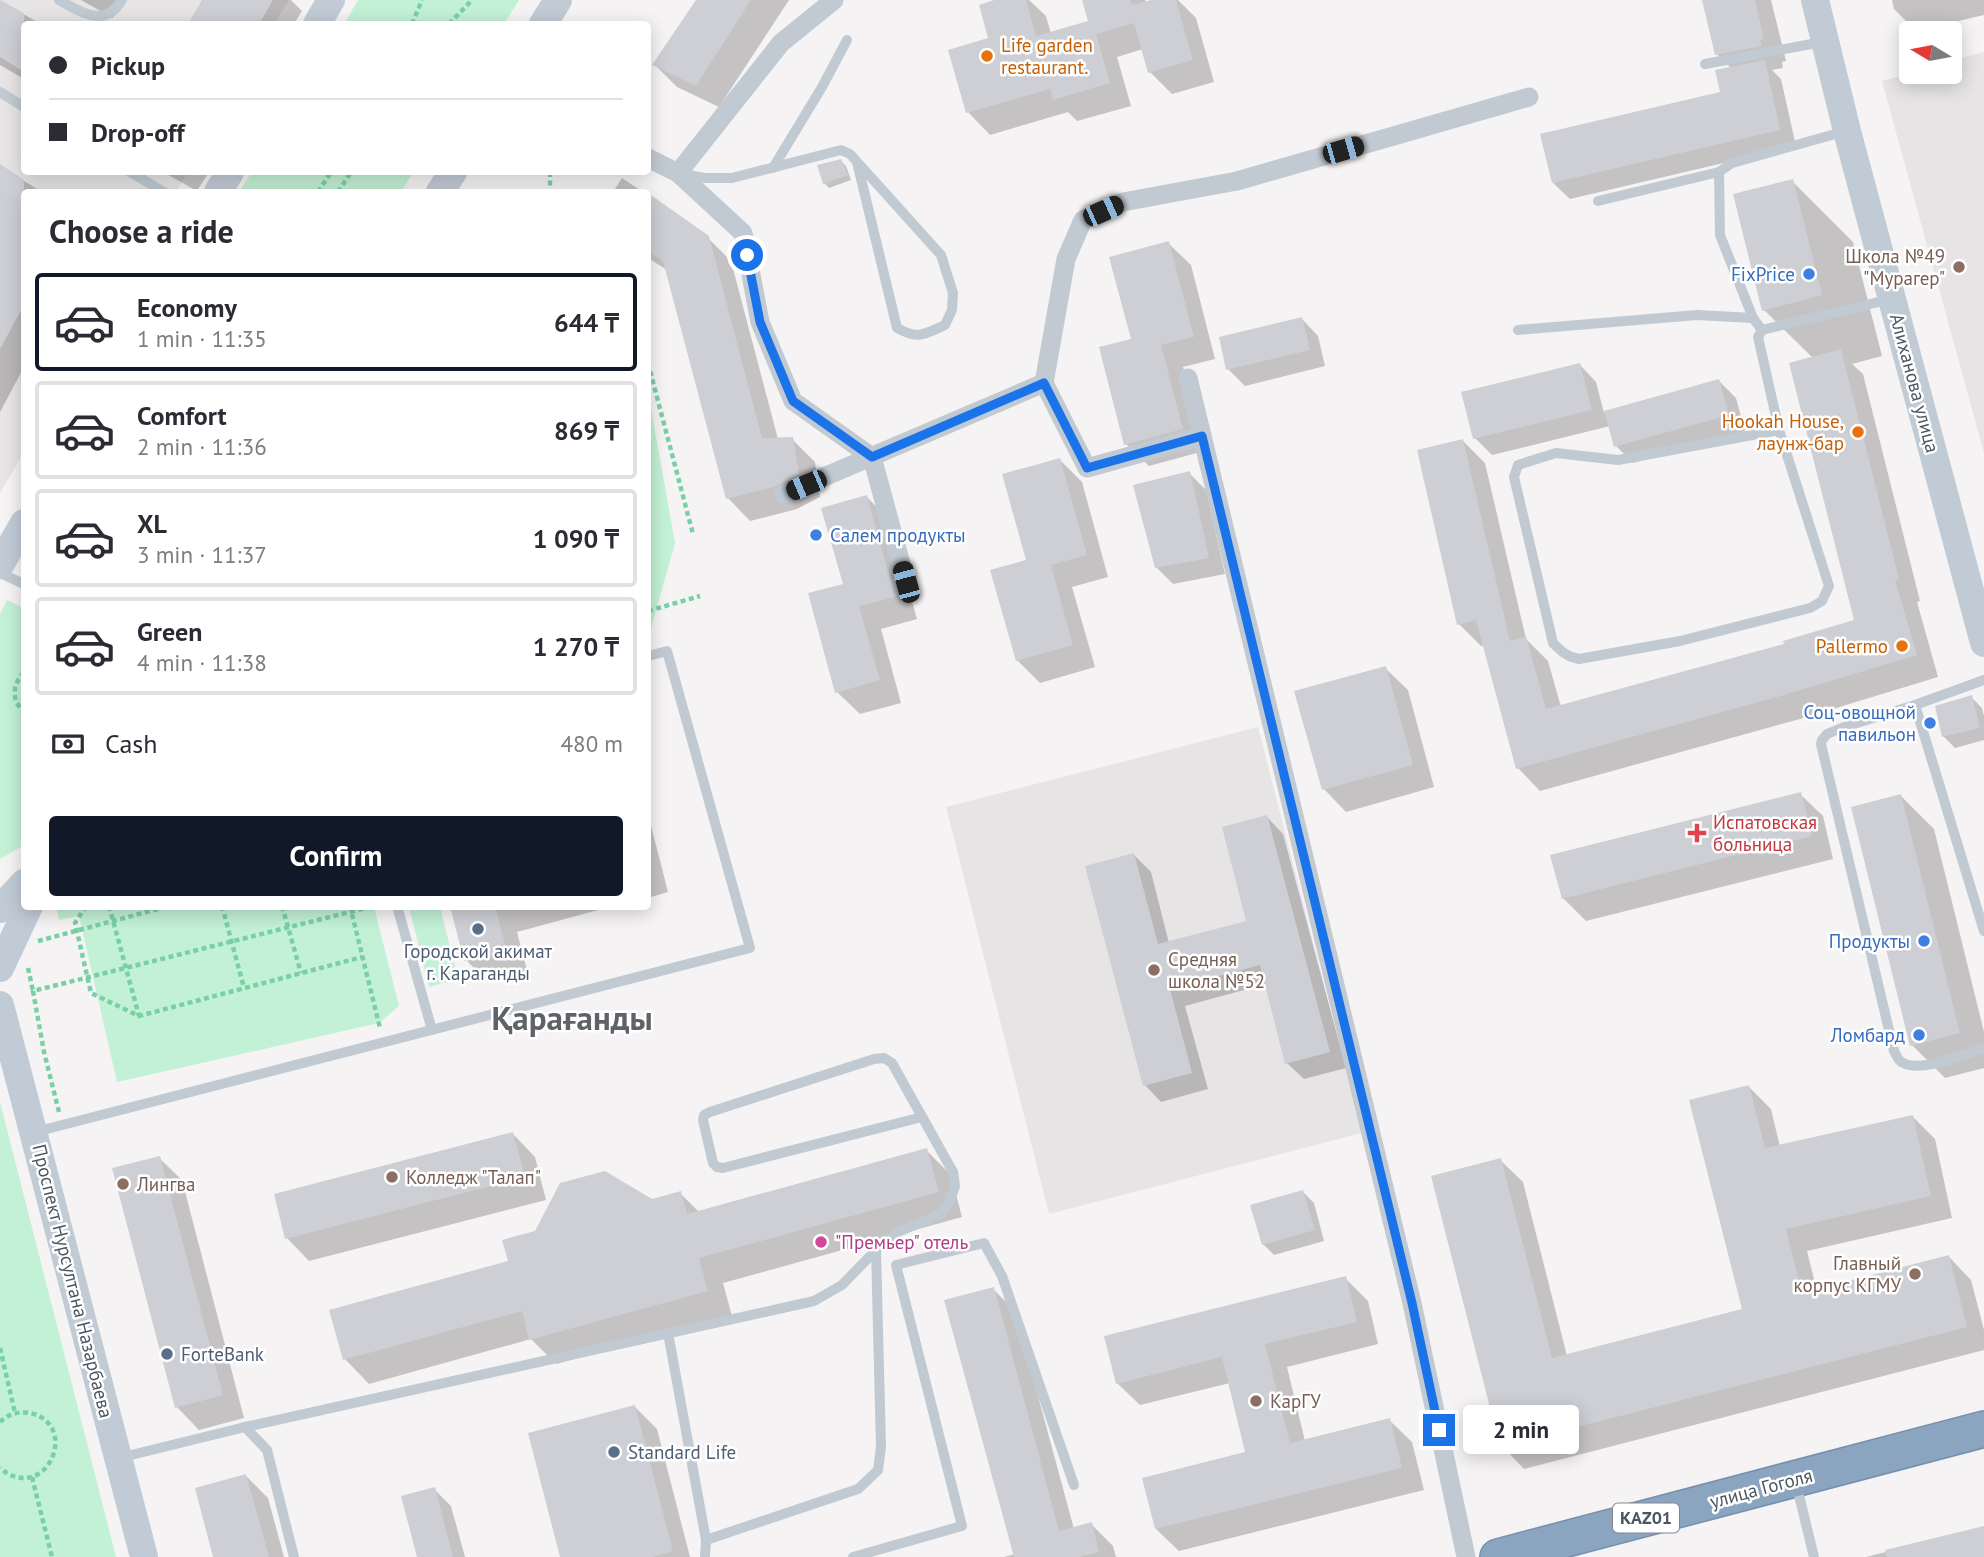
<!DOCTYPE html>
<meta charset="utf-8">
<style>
body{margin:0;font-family:"PT Sans",sans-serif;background:#f7f7f7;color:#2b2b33;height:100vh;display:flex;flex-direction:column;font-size:26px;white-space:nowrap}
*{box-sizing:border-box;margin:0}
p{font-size:23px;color:#7c7c81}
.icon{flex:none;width:38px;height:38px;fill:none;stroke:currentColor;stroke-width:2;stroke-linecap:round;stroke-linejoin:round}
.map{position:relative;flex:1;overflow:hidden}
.sheet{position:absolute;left:21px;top:189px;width:630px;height:721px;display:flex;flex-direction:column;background:#fff;border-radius:7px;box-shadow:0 4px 18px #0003}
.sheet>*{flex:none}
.guide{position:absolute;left:21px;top:21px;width:630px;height:154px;border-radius:7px;box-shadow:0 4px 18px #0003;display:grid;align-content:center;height:154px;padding:0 28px;background:#fff}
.needle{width:46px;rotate:280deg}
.controls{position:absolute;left:1899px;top:21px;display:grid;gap:14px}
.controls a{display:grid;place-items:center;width:63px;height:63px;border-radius:7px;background:#fff;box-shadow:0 4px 18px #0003;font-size:35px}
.end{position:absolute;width:32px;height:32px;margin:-16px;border:9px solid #1a73e8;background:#fff;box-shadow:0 0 0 4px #fff}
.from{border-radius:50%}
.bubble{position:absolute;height:49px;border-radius:7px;background:#fff;box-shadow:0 4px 18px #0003;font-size:23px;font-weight:800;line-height:49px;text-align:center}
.car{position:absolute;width:21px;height:42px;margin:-21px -10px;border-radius:9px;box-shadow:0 0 5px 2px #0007;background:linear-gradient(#222 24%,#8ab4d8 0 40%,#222 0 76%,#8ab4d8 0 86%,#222 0)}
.guide b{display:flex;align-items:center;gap:24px;height:66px;font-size:26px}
.guide b+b{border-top:2px solid #e1e1e2}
.guide i{width:18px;height:18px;background:#2b2b33}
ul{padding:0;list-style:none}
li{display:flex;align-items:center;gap:21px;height:98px;margin:0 14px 10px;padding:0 14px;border:4px solid #e1e1e2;border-radius:7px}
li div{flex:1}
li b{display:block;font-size:26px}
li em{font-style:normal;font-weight:800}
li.active{border-color:#111827}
li>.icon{width:63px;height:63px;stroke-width:1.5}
h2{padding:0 28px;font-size:32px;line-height:84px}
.pay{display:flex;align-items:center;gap:18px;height:77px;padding:0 28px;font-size:26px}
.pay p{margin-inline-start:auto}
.action{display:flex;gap:14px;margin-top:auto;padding:14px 28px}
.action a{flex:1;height:80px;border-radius:7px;background:#111827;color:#fff;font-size:28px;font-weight:800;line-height:80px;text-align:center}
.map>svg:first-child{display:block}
</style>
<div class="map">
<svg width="1984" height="1557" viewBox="0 0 1984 1557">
<rect width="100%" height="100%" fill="#f5f3f3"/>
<g fill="#e6e4e5">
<polygon points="0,0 289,0 274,24 24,24 24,172 188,172 176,192 24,192 24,452 0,493"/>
<polygon points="1984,52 1984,453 1882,81 1914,72 1950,72 1950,61"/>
<polygon points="1258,727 1362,1133 1049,1214 946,807"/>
</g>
<g fill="#c3f1d5">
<polygon points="358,0 519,0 504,24 344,24"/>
<polygon points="252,172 413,172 401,192 239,192"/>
<polygon points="648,392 675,543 650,632 648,632"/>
<polygon points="7,600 24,608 24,845 0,859 0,614"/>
<polygon points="56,907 374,907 399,1006 379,1023 117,1082 79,916 59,920"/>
<polygon points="409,907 440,907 458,979 429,987"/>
<polygon points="0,1102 116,1557 0,1557"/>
</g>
<g fill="#0003">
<polygon points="81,0 123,0 113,18"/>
<polygon points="204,0 291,0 302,11 294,24 190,24"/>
<polygon points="698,0 789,0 719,107 677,87 654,64"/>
<polygon points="1001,0 1029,0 1046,16 1051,34 1090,22 1084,0 1145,0 1146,3 1157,0 1178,0 1196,18 1214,82 1172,94 1150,72 1143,49 1117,57 1131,106 1077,121 1068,112 990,135 968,112"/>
<polygon points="1703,0 1771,0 1786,61 1782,62 1783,68 1772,70 1781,79 1796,146 1570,199 1553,183 1722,93 1731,68 1717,54"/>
<polygon points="1892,0 1984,0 1984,15 1916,31 1894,9"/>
<polygon points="0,1 41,24 24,24 24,79 0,65"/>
<polygon points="841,161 846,166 851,180 829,188 824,183"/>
<polygon points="0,166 42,192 24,192 24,367 0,412"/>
<polygon points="163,172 209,172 197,191"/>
<polygon points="622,178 643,192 613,192"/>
<polygon points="1792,181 1853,242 1882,356 1852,364 1863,374 1920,601 1917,602 1938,677 1800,719 1540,791 1518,768 1484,646 1481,646 1459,624 1463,441 1485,463 1526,639 1548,661 1561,707 1786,645 1856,621 1813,358 1764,310"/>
<polygon points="648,195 708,238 731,261 778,439 792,439 815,462 820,497 797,509 750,521 728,498 667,270 648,258"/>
<polygon points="1168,243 1191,265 1215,359 1183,367 1204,451 1149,466 1126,444 1133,340"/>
<polygon points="1302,319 1318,336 1325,366 1245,386 1228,369"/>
<polygon points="1580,365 1596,382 1604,413 1719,381 1736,398 1745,431 1633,463 1616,446 1610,426 1492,455 1475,438"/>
<polygon points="1060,460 1082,482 1108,577 1072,587 1095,667 1040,683 1017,660 1028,561"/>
<polygon points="1189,473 1206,490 1225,574 1173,584 1156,567"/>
<polygon points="867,497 889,520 917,619 881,629 901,703 860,714 837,692 845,585"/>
<polygon points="1385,668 1408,690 1434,787 1346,812 1324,789"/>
<polygon points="1971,697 1982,708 1984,716 1984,740 1955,748 1944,737 1937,707"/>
<polygon points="1800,794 1823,816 1833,859 1586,921 1563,898"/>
<polygon points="1901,796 1934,829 1984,1032 1984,1068 1945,1078 1912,1045"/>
<polygon points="648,814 668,892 648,898"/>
<polygon points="1267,817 1283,834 1346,1068 1304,1079 1287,1063 1266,984 1185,1006 1208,1089 1161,1102 1145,1085 1134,855 1151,872 1169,943 1248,922"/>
<polygon points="452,906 613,906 517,932 528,974 488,982 466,960"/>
<polygon points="1748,1086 1771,1109 1780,1147 1913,1117 1935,1139 1952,1218 1807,1251 1817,1291 1949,1257 1971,1280 1984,1330 1984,1350 1524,1469 1502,1446 1500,1160 1523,1182 1567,1356 1744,1311"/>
<polygon points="513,1134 535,1157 546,1200 309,1261 287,1238"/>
<polygon points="926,1150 951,1175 962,1217 723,1283 732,1316 556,1364 531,1339 369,1384 345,1359 510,1262 536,1232 680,1193 699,1212"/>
<polygon points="159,1158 182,1180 244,1418 199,1430 177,1407"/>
<polygon points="1303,1192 1314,1203 1324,1241 1274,1255 1263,1244"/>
<polygon points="1345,1278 1368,1301 1378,1344 1287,1367 1305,1441 1389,1420 1412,1442 1424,1490 1179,1551 1156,1529 1247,1453 1230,1383 1140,1405 1117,1383"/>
<polygon points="993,1289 1015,1311 1074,1529 1091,1524 1113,1546 1116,1557 1004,1557 1015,1554"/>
<polygon points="635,1407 657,1429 690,1557 562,1557"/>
<polygon points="246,1476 268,1498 284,1557 215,1557"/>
<polygon points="434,1489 451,1506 465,1557 419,1557"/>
<polygon points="1984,1527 1984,1557 1866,1557"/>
</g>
<g fill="#cdcfd5">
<polygon points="0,0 24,13 24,72 0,57"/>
<polygon points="202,0 273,0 259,24 188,24"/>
<polygon points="696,0 751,0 696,86 652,65"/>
<polygon points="994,0 1026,0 1036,36 1088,21 1082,0 1130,0 1132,5 1151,0 1176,0 1193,60 1148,73 1134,23 1096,34 1110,83 1053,100 1050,89 966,113 948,50 988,38 979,5"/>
<polygon points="1702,0 1755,0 1764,39 1760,40 1762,46 1715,55"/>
<polygon points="1765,60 1780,130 1552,183 1540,134 1720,92 1715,70"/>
<polygon points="841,159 848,175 823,184 817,165"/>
<polygon points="0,164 24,180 24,305 0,349"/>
<polygon points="1793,179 1822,295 1762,311 1733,194"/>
<polygon points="648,193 709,236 762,438 793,437 799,474 774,487 726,499 663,261 648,251"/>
<polygon points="1169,241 1194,337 1161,345 1183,429 1124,445 1099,347 1131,339 1109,257"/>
<polygon points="1302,317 1310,350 1226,370 1219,337"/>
<polygon points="1841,349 1899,579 1895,580 1917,655 1777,697 1516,769 1476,620 1457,625 1417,450 1463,439 1510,641 1526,636 1546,709 1784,644 1783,641 1854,620 1789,363"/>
<polygon points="1580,363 1592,410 1473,439 1461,392"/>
<polygon points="1719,379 1729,415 1614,447 1604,411"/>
<polygon points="1060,458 1087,555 1051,565 1073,645 1016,661 990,570 1026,560 1002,474"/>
<polygon points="1190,471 1209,558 1155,568 1133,485"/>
<polygon points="867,495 895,597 859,606 880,680 835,693 808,593 843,584 821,508"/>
<polygon points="1386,666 1413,765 1322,790 1294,691"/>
<polygon points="1972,695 1980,728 1942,737 1935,706"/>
<polygon points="1801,792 1812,836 1562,899 1550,855"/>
<polygon points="1901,794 1960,1033 1910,1046 1851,807"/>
<polygon points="1267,815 1330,1052 1285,1064 1260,965 1170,989 1192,1073 1143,1086 1085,866 1134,853 1158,944 1246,921 1222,827"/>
<polygon points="450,906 495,906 507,952 464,961"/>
<polygon points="1749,1085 1765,1148 1913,1115 1931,1196 1786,1229 1802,1293 1949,1255 1967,1327 1500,1447 1431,1176 1501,1158 1552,1358 1742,1309 1689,1100"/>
<polygon points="513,1132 525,1177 285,1239 274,1194"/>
<polygon points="927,1148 939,1192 699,1258 708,1291 529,1340 522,1311 343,1360 329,1310 508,1261 502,1240 535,1231 560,1183 605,1171 652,1199 681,1191 687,1214"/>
<polygon points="160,1156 223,1395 175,1408 112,1168"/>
<polygon points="1303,1190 1315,1230 1262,1245 1250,1205"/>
<polygon points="1346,1276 1357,1322 1265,1344 1290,1443 1390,1418 1402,1468 1155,1529 1142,1478 1245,1452 1222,1357 1116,1384 1104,1336"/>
<polygon points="994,1287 1059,1531 1092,1522 1099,1552 1079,1557 1014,1557 944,1300"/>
<polygon points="635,1405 673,1551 652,1557 560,1557 528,1433"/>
<polygon points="246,1474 269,1557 213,1557 195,1488"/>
<polygon points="435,1487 453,1557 417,1557 401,1496"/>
<polygon points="1984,1526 1984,1557 1886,1557 1885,1550"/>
</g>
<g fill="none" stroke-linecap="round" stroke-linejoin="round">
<g stroke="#7690ad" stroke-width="38">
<polyline id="highway" points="1498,1557 1984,1429"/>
</g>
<g stroke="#7ad0a6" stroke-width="4.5" stroke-dasharray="5 3.5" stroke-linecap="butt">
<polyline points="412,24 422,0"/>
<polyline points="449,24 472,0"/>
<polyline points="550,172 550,192"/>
<polyline points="318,192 331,172"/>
<polyline points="338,192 351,172"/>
<polyline points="648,363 693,534"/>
<polyline points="648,611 700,596"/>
<path d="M 24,672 C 13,684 10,700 24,711"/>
<polyline points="86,906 75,923 91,993 139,1016 362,957"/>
<polyline points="109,906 139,1016"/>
<polyline points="222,906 244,988"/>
<polyline points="282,906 301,973"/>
<polyline points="350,906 380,1028"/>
<polyline points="38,941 169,906"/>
<polyline points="28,968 33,991"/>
<polyline points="59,1112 44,1052 33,991 374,906"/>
<polyline points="0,1348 15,1413"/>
<path d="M 0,1422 C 8,1414 19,1411 30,1413 C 82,1425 45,1506 0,1468"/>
<polyline points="32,1477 52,1557"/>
</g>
<g stroke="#c1cad2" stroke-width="10">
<path d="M 59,0 C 81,12 105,29 122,0"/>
<polyline points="1705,64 1822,42"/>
<polyline points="0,92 24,107"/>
<polyline points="773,168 822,87 847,40"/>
<polyline points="130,172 164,192"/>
<path d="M 683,174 L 704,178 L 732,178 L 841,150 L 850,154 L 941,255 L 953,293 L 952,310 L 945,325 C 925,334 918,340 897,328 L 857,162"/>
<polyline points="1598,201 1719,172"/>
<polyline points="1518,330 1697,315 1753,318"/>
<polyline points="1762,330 1753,318 1720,235 1719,172 1732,163 1846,131"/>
<path d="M 1779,430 L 1618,460 L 1556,453 L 1518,465 L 1514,477 L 1553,643 C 1561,651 1567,657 1579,659 L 1680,641 L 1810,608 L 1822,601 L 1829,586 L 1779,430 L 1758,337 L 1762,330 L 1891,299"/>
<polyline points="0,573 24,584"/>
<path d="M 1984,680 L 1915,705 L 1844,727 L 1827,734 L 1822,740 L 1821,744 L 1894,1051 C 1896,1054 1897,1058 1900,1061 C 1916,1075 1966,1054 1984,1048"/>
<polyline points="1915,705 1984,931"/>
<polyline points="397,906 432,1030"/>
<polyline points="35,1132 750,948 667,651 648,656"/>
<polyline points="668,1333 706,1540 705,1557"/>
<polyline points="245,1427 814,1301 842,1285 876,1250 898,1232 941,1214 950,1200 955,1186 953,1172 892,1063 884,1058 874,1059 710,1112 704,1115 703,1120 713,1163 717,1167 723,1168 922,1117"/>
<polyline points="119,1458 245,1427 267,1450 294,1557"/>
<polyline points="1796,1483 1814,1557"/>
<polyline points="706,1540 858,1489 878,1470 881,1447 876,1250"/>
<polyline points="853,1557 962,1526 896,1265 984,1243 1002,1276 1074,1485"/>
</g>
<g stroke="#c1cad2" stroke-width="19">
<polyline points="648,158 678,173 743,233 760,322 793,401 872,457 906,582"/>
<polyline points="678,173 781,43 834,0"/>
<polyline points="1188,378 1412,1303 1466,1557"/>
<polyline points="1044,383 1066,259 1083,220 1123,202 1237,181 1529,97"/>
<polyline points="784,494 1044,383 1087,468 1202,436"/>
</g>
<g stroke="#c1cbd6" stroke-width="28">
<polyline points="1815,0 1847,131 1984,643"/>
<polyline points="317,24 331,0"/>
<polyline points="543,24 558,0"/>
<polyline points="218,192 230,172"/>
<polyline points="440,192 453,172"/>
<polyline points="0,565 24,523"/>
<polyline points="0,909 24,883"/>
<polyline points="0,968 29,906"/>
<polyline points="0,1005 144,1557"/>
</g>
<use href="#highway" stroke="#8ba5c1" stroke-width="35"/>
</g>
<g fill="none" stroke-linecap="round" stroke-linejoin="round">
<polyline stroke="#1a73e8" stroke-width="9" points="747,255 760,322 793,401 872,457 1044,383 1087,468 1202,436 1412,1303 1439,1430"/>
</g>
<g fill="#e8710a" stroke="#fff" stroke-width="2.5">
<circle cx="987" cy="56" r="7"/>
<circle cx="1858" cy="432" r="7"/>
<circle cx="1902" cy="646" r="7"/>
</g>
<g fill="#8d6e63" stroke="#fff" stroke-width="2.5">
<circle cx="1959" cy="267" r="7"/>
<circle cx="1154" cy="970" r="7"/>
<circle cx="392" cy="1177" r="7"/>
<circle cx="123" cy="1184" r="7"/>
<circle cx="1915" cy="1274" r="7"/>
<circle cx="1256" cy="1401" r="7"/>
</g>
<g fill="#3f7fe0" stroke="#fff" stroke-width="2.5">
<circle cx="1809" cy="274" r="7"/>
<circle cx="816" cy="535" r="7"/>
<circle cx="1930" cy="723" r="7"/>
<circle cx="1924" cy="941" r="7"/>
<circle cx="1919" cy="1035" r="7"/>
</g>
<path fill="#e0444e" stroke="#fff" stroke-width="2.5" d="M1693.5 822.5h7v7h7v7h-7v7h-7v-7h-7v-7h7z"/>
<g fill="#5c6f8a" stroke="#fff" stroke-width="2.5">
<circle cx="478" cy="929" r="7"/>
<circle cx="167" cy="1354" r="7"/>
<circle cx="614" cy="1452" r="7"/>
</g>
<circle fill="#d1479c" stroke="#fff" stroke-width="2.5" cx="821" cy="1242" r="7"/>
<g text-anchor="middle" stroke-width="5" stroke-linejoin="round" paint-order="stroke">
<rect fill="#fff" stroke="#808990" stroke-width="2" x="1613" y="1503.5" width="66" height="29" rx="5"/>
<g font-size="18" font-weight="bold" fill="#4a5661">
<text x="1646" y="1524">KАZ01</text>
</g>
<g font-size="19" fill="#c56008" stroke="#fff" text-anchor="end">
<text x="1001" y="52" text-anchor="start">Life garden<tspan x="1001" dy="22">restaurant.</tspan></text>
<text x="1844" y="428">Hookah House,<tspan x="1844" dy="22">лаунж-бар</tspan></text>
<text x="1888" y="653">Pallermo</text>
</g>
<g font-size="19" fill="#785e54" stroke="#fff" text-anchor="start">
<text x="1945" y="263" text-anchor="end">Школа №49<tspan x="1945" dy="22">"Мурагер"</tspan></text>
<text x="1168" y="966">Средняя<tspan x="1168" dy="22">школа №52</tspan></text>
<text x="406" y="1184">Колледж "Талап"</text>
<text x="137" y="1191">Лингва</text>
<text x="1901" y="1270" text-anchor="end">Главный<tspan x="1901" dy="22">корпус КГМУ</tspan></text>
<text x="1270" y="1408">КарГУ</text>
</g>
<g font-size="19" fill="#366cbe" stroke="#fff" text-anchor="end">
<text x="1795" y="281">FixPrice</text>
<text x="830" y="542" text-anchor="start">Салем продукты</text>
<text x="1916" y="719">Соц-овощной<tspan x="1916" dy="22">павильон</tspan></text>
<text x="1910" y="948">Продукты</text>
<text x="1905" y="1042">Ломбард</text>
</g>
<g font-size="19" fill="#4a5661" stroke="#fff">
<text transform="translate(1915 383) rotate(75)" y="7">Алиханова улица</text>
<text transform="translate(73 1281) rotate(76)" y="7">Проспект Нурсултана Назарбаева</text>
<text transform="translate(1761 1488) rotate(-15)" y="7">улица Гоголя</text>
</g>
<g font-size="19" fill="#be3a42" stroke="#fff" text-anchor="start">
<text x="1713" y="829">Испатовская<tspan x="1713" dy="22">больница</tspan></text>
</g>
<g font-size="19" fill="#4e5e75" stroke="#fff" text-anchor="start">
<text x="478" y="958" text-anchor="middle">Городской акимат<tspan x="478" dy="22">г. Караганды</tspan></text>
<text x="181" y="1361">ForteBank</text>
<text x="628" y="1459">Standard Life</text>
</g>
<g font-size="19" fill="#b23c85" stroke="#fff" text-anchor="start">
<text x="835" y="1249">"Премьер" отель</text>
</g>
<g font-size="33" font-weight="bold" fill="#5f6368" stroke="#fff">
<text x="572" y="1030">Қарағанды</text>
</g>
</g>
</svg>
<div class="controls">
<a><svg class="needle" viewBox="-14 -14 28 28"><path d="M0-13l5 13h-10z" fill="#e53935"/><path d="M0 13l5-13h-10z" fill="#7c7c81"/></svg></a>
</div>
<i class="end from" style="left:747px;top:255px"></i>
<i class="end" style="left:1439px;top:1430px"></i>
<div class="bubble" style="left:1463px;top:1405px;width:116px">2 min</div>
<i class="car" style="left:1343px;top:150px;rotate:74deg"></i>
<i class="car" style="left:1103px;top:211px;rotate:66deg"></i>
<i class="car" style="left:806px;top:485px;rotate:247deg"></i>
<i class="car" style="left:906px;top:582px;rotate:345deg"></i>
<div class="guide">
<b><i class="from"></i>Pickup</b>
<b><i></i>Drop-off</b>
</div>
<section class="sheet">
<h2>Choose a ride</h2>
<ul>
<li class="active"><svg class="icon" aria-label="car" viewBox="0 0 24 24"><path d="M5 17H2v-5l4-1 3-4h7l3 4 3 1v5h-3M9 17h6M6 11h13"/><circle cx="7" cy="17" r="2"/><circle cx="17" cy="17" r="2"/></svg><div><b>Economy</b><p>1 min · 11:35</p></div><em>644 ₸</em></li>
<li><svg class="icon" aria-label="car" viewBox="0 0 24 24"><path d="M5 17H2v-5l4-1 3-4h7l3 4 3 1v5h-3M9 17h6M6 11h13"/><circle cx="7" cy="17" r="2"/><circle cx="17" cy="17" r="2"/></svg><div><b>Comfort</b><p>2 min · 11:36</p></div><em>869 ₸</em></li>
<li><svg class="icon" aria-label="car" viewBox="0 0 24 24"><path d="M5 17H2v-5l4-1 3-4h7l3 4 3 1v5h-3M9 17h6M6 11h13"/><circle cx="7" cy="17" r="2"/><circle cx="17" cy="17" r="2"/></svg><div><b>XL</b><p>3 min · 11:37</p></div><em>1 090 ₸</em></li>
<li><svg class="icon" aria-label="car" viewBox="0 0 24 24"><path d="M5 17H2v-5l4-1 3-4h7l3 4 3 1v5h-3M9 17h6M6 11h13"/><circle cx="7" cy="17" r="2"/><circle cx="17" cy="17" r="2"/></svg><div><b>Green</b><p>4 min · 11:38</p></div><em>1 270 ₸</em></li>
</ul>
<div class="pay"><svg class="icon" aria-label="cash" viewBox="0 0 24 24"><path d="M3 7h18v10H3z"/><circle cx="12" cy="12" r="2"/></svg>Cash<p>480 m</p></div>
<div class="action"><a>Confirm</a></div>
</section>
</div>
